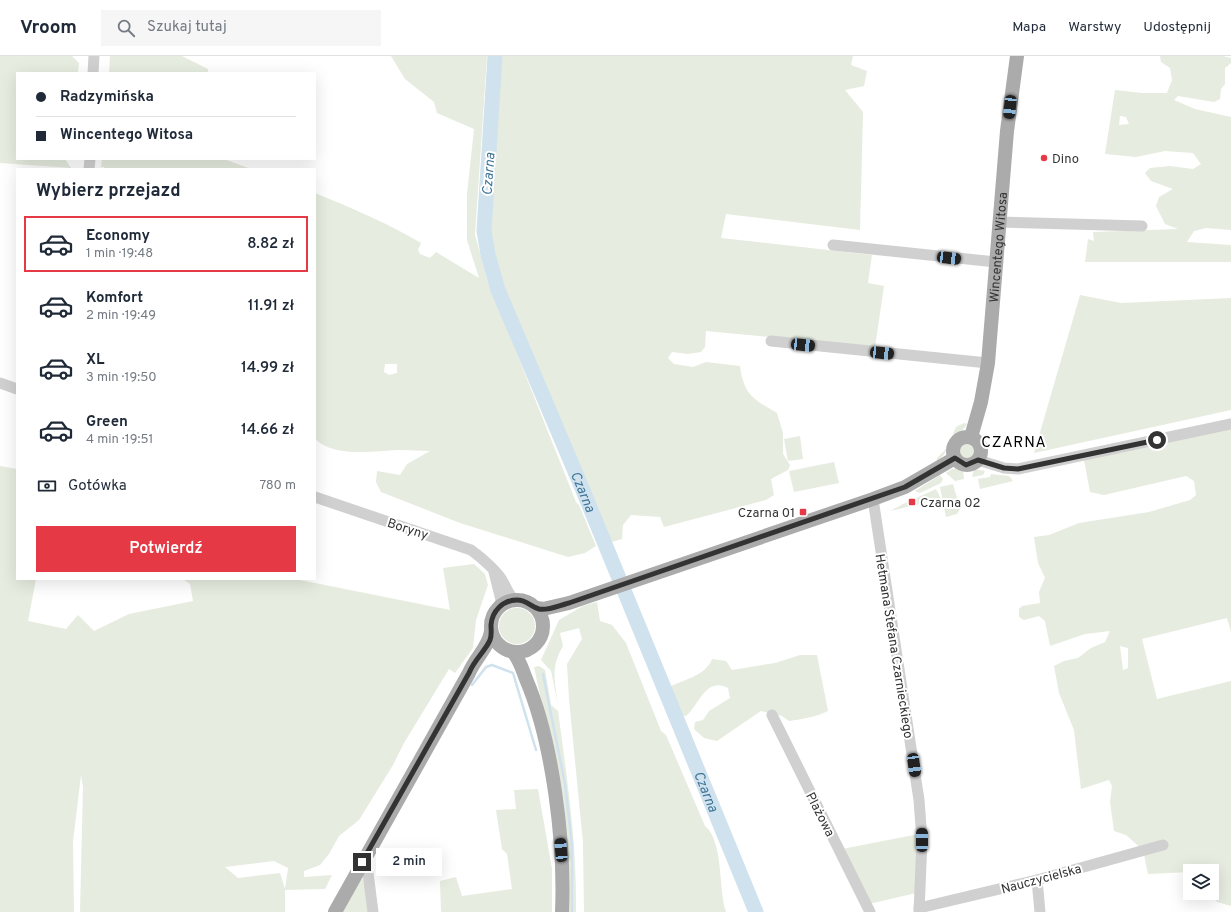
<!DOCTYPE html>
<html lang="pl">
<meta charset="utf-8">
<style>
body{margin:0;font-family:Overpass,sans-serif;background:#f6f6f7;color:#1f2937;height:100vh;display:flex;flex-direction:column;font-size:15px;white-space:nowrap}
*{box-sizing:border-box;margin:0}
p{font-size:13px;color:#747a83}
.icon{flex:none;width:22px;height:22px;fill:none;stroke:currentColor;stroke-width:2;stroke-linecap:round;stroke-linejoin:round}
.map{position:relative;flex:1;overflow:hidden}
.side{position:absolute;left:16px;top:112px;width:300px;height:412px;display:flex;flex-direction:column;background:#fff;border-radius:0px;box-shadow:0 4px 16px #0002}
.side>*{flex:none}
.hud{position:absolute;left:16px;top:16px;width:300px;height:88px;border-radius:0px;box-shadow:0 4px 16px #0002;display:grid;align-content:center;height:88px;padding:0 20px;background:#fff}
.buttons{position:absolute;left:1183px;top:808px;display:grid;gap:8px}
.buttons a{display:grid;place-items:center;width:36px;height:36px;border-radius:0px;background:#fff;box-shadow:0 4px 16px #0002;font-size:20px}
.end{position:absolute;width:18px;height:18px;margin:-9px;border:5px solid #333;background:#fff;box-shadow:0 0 0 2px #fff}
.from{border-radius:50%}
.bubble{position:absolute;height:28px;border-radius:0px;background:#fff;box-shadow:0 4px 16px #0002;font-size:13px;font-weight:600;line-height:28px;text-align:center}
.car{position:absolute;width:12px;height:24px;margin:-12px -6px;border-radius:5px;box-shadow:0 0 3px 1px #0007;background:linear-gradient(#222 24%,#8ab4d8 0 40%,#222 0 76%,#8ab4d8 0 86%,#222 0)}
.hud b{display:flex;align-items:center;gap:14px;height:38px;font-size:15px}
.hud b+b{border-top:1px solid #e0e1e3}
.hud i{width:10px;height:10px;background:#1f2937}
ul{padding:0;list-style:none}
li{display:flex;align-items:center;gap:12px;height:56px;margin:0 8px 6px;padding:0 12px;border:2px solid transparent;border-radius:0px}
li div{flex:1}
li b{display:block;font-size:15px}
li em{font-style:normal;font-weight:600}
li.current{border-color:#e63946}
li>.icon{width:36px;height:36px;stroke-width:1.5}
h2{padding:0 20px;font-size:18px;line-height:48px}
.pay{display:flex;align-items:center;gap:10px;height:44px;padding:0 20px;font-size:15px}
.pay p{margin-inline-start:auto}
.primary-button{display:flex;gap:8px;margin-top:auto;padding:8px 20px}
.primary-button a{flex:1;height:46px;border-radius:0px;background:#e63946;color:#fff;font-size:16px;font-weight:600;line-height:46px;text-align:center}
header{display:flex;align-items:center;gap:24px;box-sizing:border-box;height:56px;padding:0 20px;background:#fff;border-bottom:1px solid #e0e1e3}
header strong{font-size:19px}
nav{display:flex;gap:22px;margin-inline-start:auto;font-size:14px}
.search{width:280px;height:36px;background:#f6f6f7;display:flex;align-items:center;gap:10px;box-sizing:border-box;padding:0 14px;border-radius:0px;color:#747a83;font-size:15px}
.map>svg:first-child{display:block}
</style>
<header>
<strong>Vroom</strong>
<div class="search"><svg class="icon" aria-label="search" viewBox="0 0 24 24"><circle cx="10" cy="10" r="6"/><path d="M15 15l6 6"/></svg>Szukaj tutaj</div>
<nav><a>Mapa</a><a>Warstwy</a><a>Udostępnij</a></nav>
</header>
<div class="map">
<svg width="1231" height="856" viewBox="0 0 1231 856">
<rect width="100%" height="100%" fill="#fff"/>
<g fill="#e6ecdf" fill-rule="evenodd">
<polygon points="0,0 72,0 79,7 78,17 17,17 17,103 65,103 71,112 0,107"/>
<polygon points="110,0 182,0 208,13 208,17 109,17"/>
<path d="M 391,0 L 487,0 L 475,179 L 487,223 L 576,446 L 579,449 L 596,490 L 585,497 L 568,501 L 460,467 L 381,436 L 376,426 L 377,415 L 400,419 L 407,408 L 430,395 C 421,395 412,394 402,394 C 377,394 336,403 315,383 L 315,137 C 352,152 387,167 421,187 L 418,194 L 420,198 L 430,202 L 436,196 L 479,222 L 467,184 L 467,138 L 474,73 L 437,57 L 434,46 L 405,23 ZM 385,308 L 397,308 L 397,317 L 389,319 L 384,316 Z"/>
<path d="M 499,0 L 853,0 L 851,9 L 867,15 L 864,30 L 845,34 L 863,56 L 860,174 L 726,158 L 721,182 L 872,199 L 868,227 L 884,230 L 875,291 L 706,275 L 705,291 L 701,296 L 688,298 L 672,296 L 668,302 L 674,308 L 693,311 L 706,306 L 740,310 C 744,339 753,343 777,357 L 783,377 L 783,398 L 790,409 L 788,414 L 771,423 L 774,439 L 766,444 L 664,471 L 660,461 L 631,459 L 623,469 L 622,483 L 608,487 L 530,292 L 502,234 L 491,197 L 488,173 Z"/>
<path d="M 1160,0 L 1223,0 L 1231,2 L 1231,7 L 1225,12 L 1225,28 L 1221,33 L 1220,43 L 1214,46 L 1178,40 L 1174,44 L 1195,53 L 1231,61 L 1231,174 L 1206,172 L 1194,175 L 1187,186 L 1231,189 L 1231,206 L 1085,206 L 1088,183 L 1094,185 L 1093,176 L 1178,173 L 1165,168 L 1156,150 L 1159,141 L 1173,133 L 1151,125 L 1145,117 L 1150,112 L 1170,110 L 1193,113 L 1201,108 L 1193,97 L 1165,95 L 1136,101 L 1105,98 L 1115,34 L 1142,37 L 1167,37 L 1172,24 L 1170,12 L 1161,6 ZM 1120,60 L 1126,61 L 1129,68 L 1119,69 Z"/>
<polygon points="102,103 224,103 251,113 104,113 104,111 101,111"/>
<polygon points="1080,239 1121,247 1231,242 1231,354 1034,397"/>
<path d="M 964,367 L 967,368 C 963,375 958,377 953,382 C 945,390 949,397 937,405 L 937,402 L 947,392 L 956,371 Z"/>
<path d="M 1231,369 L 1231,576 L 1227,562 L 1142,583 L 1157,643 L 1231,625 L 1231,850 L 1217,846 L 1209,837 L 1212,837 L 1212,815 L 1148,818 L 1143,794 L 1126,779 L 1114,775 L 1110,746 L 1112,730 L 1109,724 L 1081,733 L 1074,674 L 1059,637 L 1054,610 L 1064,605 L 1078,602 L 1091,592 L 1105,586 L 1110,575 L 1085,578 L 1050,590 L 1045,565 L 1039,560 L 1024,564 L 1019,561 L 1019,553 L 1022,550 L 1040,547 L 1039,536 L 1045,522 L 1038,507 L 1034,481 L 1049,479 L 1079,467 L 1149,456 L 1190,444 L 1196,439 L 1194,425 L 1186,420 L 1104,439 L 1090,436 L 1083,399 ZM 1120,590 L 1128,592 L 1128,612 L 1123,614 Z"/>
<polygon points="800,380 803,403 788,405 784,383"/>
<circle cx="967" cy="395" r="9"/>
<polygon points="834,406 839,427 794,436 789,415"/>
<path d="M 0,410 L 17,413 L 17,523 L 36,523 L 28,565 L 66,573 L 78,559 L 94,575 L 129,558 L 193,545 L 190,528 L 183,523 L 295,523 L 450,554 L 443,512 L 474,508 L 485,518 L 488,529 L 476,564 L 473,592 L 455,617 L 449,613 L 404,687 L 393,709 L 359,764 L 339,780 L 329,798 L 320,809 L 304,815 L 304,821 L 332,819 L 325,833 L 285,834 L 285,856 L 80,856 L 83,731 L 81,719 L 73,786 L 74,856 L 0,856 ZM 274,805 L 288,812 L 285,833 L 280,817 L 238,822 L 225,811 Z"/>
<polygon points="961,412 963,413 964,423 955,425 946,417 952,413"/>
<polygon points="974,413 985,415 983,419 972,421"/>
<polygon points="991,418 1009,420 1013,425 980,433 978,423 990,421"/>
<polygon points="940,419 943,423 941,427 920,437 915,435"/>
<polygon points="953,428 960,453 957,458 946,461 940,431"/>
<polygon points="936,433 941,443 890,455 909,445 910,449 915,446 914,443"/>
<path d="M 597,546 L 600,565 L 612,569 L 626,587 L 661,675 L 666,679 L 705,770 C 724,786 718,833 726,856 L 584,856 L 583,787 L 569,643 L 567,608 L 582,583 L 579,572 L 560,577 L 563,590 C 550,612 555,625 558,649 L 551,615 L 541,604 L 559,564 L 583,550 Z"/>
<circle cx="517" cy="570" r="18"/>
<path d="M 800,599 L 817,599 L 828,655 C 817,661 802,663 789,665 L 782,660 L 761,655 L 717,685 L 704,682 L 694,673 L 695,666 L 703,664 L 709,655 L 730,642 L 728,632 C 706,620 699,649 686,660 L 677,659 L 667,632 C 682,624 706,620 712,603 L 726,605 L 732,614 L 775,607 Z"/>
<path d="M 539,610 L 545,614 L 551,649 L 558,655 C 567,722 577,788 576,856 L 568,856 L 556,713 L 534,611 Z"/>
<polygon points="538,733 552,813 552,856 441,856 440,825 456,821 462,840 512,833 507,798 502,793 496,754 516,753 514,734"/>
<polygon points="919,778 916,837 869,848 842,793"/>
<polygon points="362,806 375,856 335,856"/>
</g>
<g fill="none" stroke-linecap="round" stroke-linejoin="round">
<g stroke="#cfe2ee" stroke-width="2.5">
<polyline points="543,618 565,728 572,789 572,856"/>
<polyline points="472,629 486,611 492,609 513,617 536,694"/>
</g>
<path stroke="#cfe2ee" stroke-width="15" id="s1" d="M 495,0 L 484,175 L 488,199 L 498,234 L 582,432 L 756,856"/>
<g stroke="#d0d0d0" stroke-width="11">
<polyline points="93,17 94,0"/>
<polyline points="89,113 90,103"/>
<polyline points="1000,166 1142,170"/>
<polyline points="833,189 996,206"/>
<polyline points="771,285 988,307"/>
<polyline points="0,327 17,333"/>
<polyline points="978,404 1004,412 1018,413 1231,368"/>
<path d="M 315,441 L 471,494 C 481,501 499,517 503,526 C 507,532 509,541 516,544"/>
<polyline points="873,443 919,744 922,784 919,856"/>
<polyline points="494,516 501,544 500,550"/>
<polyline points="772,659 870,856"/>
<polyline points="362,806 368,817 373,856"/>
<polyline points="1037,824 1040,856"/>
<polyline points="919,852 1037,824 1163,789"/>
</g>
<g stroke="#ababab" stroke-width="14">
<circle cx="967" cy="395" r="14"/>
<path id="s2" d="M 971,381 L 981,346 L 988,307 L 1007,75 L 1017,0"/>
<circle cx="517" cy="570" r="26"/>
<polyline points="537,552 543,553 569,547 873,443 905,431 955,402"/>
<path d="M 513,596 C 520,604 522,613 526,623 C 553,686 565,787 562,856"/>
<path d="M 335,856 L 469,617 C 475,602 489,591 491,575"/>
</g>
</g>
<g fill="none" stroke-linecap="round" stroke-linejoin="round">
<path stroke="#333" stroke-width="5" d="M 362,806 L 469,617 C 474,604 486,594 490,584 C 492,579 491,574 491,569 C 492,555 503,544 517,544 C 527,544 531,551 539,553 C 548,555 560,549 569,547 L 905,431 L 955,402 L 966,409 L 978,404 L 1004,412 L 1018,413 L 1157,384"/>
</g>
<g fill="#e63946" stroke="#fff" stroke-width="1.5">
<circle cx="1044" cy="102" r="4"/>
<rect x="908" y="442" width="8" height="8" rx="2"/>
<rect x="799" y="452" width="8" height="8" rx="2"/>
</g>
<g text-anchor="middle" stroke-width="4" stroke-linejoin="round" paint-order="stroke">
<g font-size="13" fill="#333" stroke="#fff" text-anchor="start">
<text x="1052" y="107">Dino</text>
<text x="920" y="451">Czarna 02</text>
<text x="795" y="461" text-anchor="end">Czarna 01</text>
</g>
<g font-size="13" fill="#333" stroke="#fff">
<text dy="5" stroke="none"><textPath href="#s2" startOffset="192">Wincentego Witosa</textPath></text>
<text transform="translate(408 472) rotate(18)" y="5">Boryny</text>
<text transform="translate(895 590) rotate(81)" y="5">Hetmana Stefana Czarnieckiego</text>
<text transform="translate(821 758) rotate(63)" y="5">Plażowa</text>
<text transform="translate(1041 822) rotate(-15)" y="5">Nauczycielska</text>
</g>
<g font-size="14" font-style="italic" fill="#3f7597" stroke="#fff">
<text transform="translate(488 118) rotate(-86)" y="5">Czarna</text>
<text dy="5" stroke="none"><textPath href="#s1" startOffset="455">Czarna</textPath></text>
<text dy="5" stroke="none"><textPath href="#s1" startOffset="779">Czarna</textPath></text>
</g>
<g font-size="15" letter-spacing="1" fill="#000" stroke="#fff">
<text x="1014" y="391">CZARNA</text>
</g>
</g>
</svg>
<div class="buttons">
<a><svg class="icon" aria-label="layers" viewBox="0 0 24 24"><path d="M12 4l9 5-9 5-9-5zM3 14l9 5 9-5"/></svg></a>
</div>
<i class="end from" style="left:1157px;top:384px"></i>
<i class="end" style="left:362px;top:806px"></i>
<div class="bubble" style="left:376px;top:792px;width:66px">2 min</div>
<i class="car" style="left:1010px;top:51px;rotate:186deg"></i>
<i class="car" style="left:949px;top:202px;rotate:97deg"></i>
<i class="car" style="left:803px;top:289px;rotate:96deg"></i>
<i class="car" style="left:882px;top:297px;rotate:96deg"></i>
<i class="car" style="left:914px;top:709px;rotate:172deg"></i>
<i class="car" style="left:922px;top:784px;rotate:0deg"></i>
<i class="car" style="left:561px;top:794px;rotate:355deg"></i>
<div class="hud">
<b><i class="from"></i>Radzymińska</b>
<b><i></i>Wincentego Witosa</b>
</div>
<section class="side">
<h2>Wybierz przejazd</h2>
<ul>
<li class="current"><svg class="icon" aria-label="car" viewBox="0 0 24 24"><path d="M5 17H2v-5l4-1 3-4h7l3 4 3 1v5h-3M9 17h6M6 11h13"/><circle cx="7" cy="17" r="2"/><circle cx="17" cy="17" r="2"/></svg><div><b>Economy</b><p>1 min · 19:48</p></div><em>8.82 zł</em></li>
<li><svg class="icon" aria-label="car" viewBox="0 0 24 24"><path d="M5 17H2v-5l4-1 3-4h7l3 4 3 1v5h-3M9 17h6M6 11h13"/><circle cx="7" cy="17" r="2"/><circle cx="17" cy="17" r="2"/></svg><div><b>Komfort</b><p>2 min · 19:49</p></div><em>11.91 zł</em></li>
<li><svg class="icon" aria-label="car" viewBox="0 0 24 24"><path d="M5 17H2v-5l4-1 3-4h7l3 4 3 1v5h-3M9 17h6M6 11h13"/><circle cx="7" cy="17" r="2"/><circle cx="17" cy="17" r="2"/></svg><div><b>XL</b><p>3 min · 19:50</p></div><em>14.99 zł</em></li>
<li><svg class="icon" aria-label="car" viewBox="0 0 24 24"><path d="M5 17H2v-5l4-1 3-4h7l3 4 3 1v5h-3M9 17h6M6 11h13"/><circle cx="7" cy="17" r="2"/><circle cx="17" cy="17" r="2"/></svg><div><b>Green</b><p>4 min · 19:51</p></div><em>14.66 zł</em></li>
</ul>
<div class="pay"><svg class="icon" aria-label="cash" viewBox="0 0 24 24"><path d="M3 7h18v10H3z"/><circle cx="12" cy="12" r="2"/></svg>Gotówka<p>780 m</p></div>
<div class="primary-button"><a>Potwierdź</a></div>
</section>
</div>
